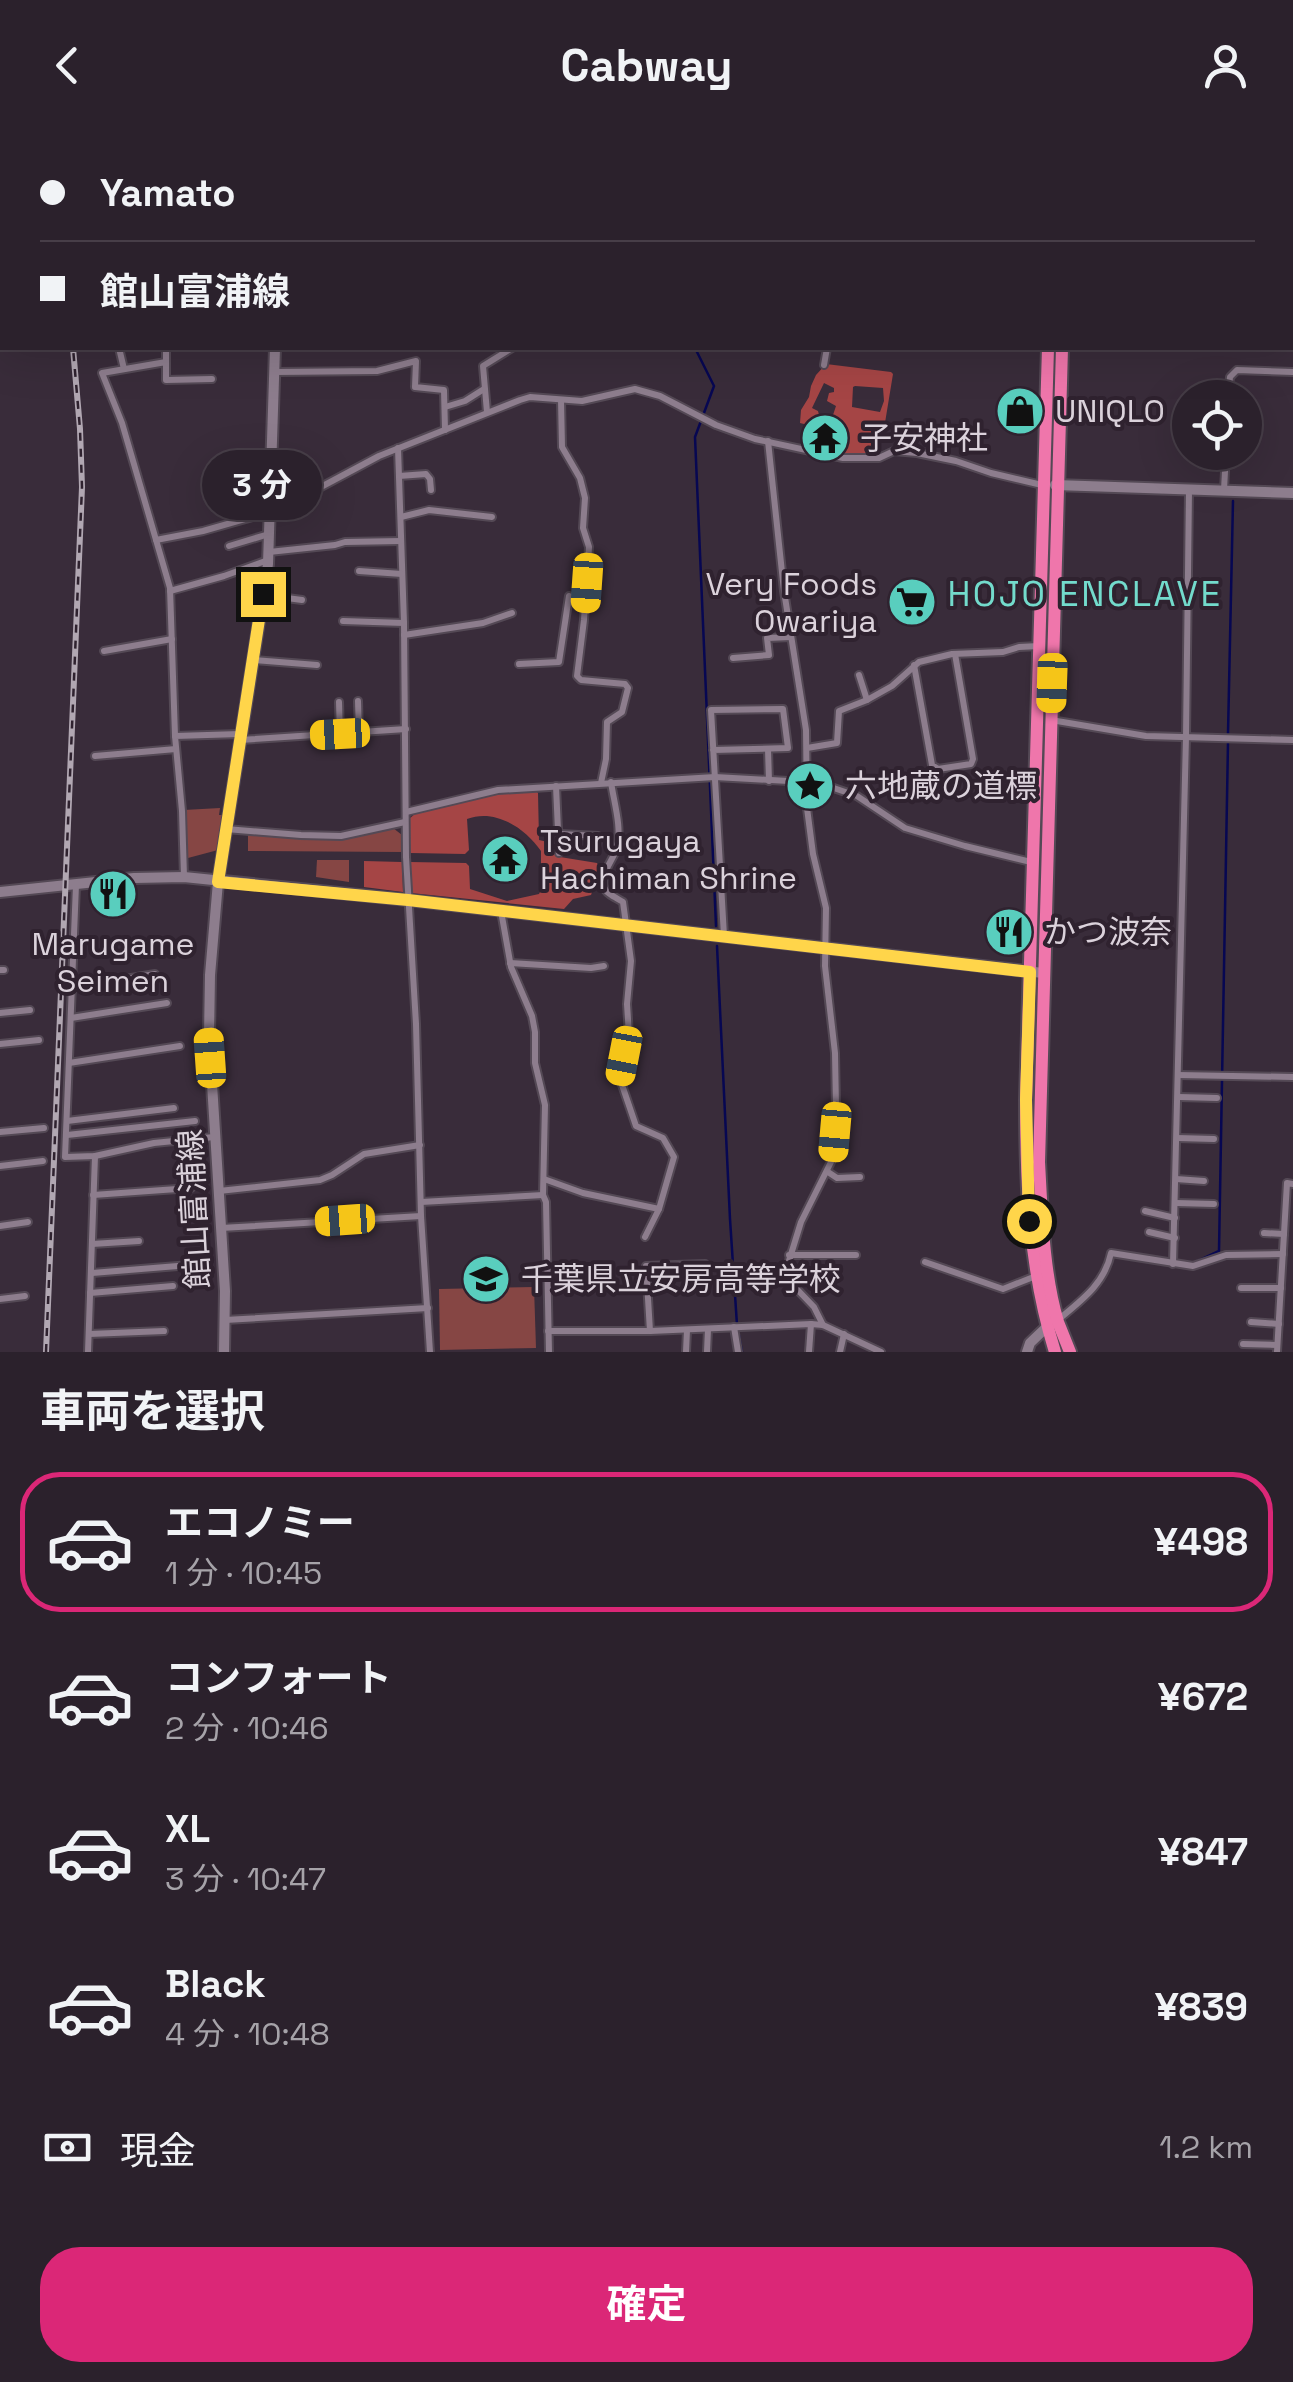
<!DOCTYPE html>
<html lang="ja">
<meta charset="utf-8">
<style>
body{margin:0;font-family:"Space Grotesk","Noto Sans JP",sans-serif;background:#332934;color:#f1f3f6;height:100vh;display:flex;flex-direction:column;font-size:38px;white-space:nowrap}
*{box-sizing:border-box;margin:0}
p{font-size:32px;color:#a6a3a9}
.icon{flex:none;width:55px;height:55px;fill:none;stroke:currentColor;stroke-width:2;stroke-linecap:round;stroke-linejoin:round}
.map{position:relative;height:1222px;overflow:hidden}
.sheet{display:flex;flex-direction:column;background:#2b212c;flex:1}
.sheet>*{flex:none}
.guide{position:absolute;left:0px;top:0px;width:1295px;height:220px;box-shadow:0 10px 40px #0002,0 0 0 2px #473e48;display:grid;align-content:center;height:220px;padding:0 40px;background:#2b212c}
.tools{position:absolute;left:1172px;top:250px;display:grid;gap:20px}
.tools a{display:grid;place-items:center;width:90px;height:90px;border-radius:50%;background:#2b212c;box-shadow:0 10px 40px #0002,0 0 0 2px #473e48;font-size:50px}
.end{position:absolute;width:45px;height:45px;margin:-22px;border:12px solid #ffd54a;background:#111;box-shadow:0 0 0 5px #111}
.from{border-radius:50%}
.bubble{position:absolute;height:70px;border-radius:35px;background:#2b212c;box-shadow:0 10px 40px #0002,0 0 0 2px #473e48;font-size:32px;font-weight:700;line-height:70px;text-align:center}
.car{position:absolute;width:30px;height:60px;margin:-30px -15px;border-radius:12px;box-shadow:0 0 8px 2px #0007;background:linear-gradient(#f5c518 24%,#345 0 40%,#f5c518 0 76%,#345 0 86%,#f5c518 0)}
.guide b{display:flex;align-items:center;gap:35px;height:95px;font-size:38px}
.guide b+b{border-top:2px solid #473e48}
.guide i{width:25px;height:25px;background:#f1f3f6}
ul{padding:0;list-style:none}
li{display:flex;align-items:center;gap:30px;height:140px;margin:0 20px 15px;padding:0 20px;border:5px solid transparent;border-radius:40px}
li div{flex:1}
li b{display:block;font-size:38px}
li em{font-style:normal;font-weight:700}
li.on{border-color:#db2777}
li>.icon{width:90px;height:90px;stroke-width:1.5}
h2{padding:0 40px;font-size:45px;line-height:120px}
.pay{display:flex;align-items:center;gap:25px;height:110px;padding:0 40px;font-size:38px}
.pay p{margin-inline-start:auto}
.button{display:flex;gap:20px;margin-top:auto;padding:20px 40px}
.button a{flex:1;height:115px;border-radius:40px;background:#db2777;color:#fff;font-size:40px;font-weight:700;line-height:115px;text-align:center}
header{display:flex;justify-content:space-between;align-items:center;height:130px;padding:0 40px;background:#2b212c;font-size:45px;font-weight:700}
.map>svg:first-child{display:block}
</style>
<header><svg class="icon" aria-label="back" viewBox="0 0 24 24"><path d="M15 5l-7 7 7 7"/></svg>Cabway<svg class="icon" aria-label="person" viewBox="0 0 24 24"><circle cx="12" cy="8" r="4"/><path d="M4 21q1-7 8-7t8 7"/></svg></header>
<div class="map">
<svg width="1293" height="1222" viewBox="0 0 1293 1222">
<rect width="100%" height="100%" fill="#392c3a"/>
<g fill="#864644">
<polygon points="220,678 219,685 223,685 218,720 188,728 184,680"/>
<polygon points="393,698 402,705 402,722 248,721 248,704 300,709 341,709"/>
<polygon points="317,730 349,730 349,752 316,747"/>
<polygon points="534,1157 536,1218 440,1220 439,1159"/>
</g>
<g fill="#a54545" fill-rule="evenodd">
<path d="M 826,234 L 891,242 L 893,244 L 883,305 L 878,320 C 861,325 840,328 823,320 L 823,316 L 841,316 L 842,308 L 822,302 L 820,298 L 800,293 L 801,280 L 809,267 L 811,256 L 816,245 ZM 824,253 L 834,258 L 834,262 L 829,263 L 827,271 L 836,276 L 831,291 L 819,285 L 818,281 L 812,278 ZM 855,256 L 883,258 L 884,271 L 880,282 L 852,277 L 853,257 Z"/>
<path d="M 535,660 L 538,663 L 539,710 L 557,714 L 557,725 L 560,727 L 597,733 L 600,739 L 591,765 L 573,769 L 564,779 L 411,763 L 410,732 L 466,733 L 469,736 L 470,759 L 507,771 L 539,764 L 541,760 L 541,721 C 525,698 495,678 467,689 L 469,720 L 465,724 L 410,723 L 408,690 L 418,681 L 497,662 Z"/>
<polygon points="364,731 402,732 403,762 364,757"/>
</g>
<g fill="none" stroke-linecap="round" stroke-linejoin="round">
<g stroke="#070752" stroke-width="2.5">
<polyline points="625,0 626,2"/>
<polyline points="695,218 714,256 695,307 716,796"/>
<polyline points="1228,604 1233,371"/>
<polyline points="717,816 730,1089 737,1195 742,1222"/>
<polyline points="1198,1131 1219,1121 1228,612"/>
</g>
<g stroke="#544955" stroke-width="10">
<g id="street">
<polyline points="274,0 275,2"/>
<polyline points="515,0 517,2"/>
<polyline points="547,0 548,2"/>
<polyline points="702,0 702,2"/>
<polyline points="1172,0 1172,2"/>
<polyline points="285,2 294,0"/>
<polyline points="523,2 530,0"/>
<polyline points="868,2 869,0"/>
<polyline points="1292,18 1293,18"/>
<polyline points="1292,184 1293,185"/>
<polyline points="119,218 124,239"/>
<polyline points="166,232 166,218"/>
<polyline points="824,235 827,218"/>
<polyline points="275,242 377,241 416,231 415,257 444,260 445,300"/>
<polyline points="1228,268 1230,247 1237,240 1293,242"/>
<polyline points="561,270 562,317 580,348 585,368 583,398 589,417 584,490 577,546 581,550 625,554 628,558 622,582 607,592 606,629 601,653"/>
<polyline points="445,277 465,271 484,259"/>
<polyline points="487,282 483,236 512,218"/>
<polyline points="768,311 784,461 806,600 807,678 813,724 826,778 825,836 835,923 836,978 831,1032 801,1092 788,1134 791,1153 814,1177 823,1195"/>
<polyline points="398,318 404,493 406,727 416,894 421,1086 430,1222"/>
<polyline points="399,346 426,344 430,349 431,360"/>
<polyline points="1224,360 1226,322"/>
<polyline points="401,387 429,380 492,387"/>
<polyline points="156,410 203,401 270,382 304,366 379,326 520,270 530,267 582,271 635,259 642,261 660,266 716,295 755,309 843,328 879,328 894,321 917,323 956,331 991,343 1042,355"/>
<polyline points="229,416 269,404"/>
<polyline points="269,422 335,415 345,412 401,411"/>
<polyline points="359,441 402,444"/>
<polyline points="170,461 224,446 268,430"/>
<polyline points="264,465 302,470"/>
<polyline points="343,491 404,493"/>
<polyline points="404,505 483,493 512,483"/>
<polyline points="104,521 172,509"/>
<polyline points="733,528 769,525 767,508 791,507"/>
<polyline points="253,530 317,535"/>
<polyline points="519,534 559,532 569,466"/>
<polyline points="914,535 932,635 938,639 971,634 973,629 955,524"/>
<polyline points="859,545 867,570"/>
<polyline points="358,571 359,603"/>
<polyline points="339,572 340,604"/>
<polyline points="1051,590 1146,606 1293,610"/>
<polyline points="175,606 170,458 122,293 102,243 166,232 166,250 212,249"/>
<polyline points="240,610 406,599"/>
<polyline points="807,618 837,613 839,581 867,570 892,556 919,532 952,524 1003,522 1019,517 1039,516"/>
<polyline points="768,619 769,651"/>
<polyline points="713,620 788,618 783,579 711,580 724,806"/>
<polyline points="95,626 176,619"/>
<path d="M 611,652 C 614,673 622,697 617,718 C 613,730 600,744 604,757 C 606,764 617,768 623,772 L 631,831 L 627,874 L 629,905 L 620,949 L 636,996 L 663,1008 L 674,1027 L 659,1079 L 645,1107"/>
<polyline points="556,656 559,723"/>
<polyline points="406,682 498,660 715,647 806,652 825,655 857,666 905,698 965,716 1031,732"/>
<polyline points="226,699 301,705 341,706 405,692"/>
<polyline points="560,704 598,706 597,715"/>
<polyline points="184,747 182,681 175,606 240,604"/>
<polyline points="76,755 65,1027 95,1026 154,1013 214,1007"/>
<polyline points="501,781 511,837 532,886 535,902 535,933 545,975 543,1065 546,1072 549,1222"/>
<polyline points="510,833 591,838 604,836"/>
<polyline points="0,840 4,840"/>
<polyline points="72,858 155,844"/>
<polyline points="0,883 30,880"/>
<polyline points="71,888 167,873"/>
<polyline points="0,914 39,910"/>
<polyline points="69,933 180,916"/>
<polyline points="1178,945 1293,947"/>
<polyline points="1179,967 1217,968"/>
<polyline points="67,991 174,978"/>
<polyline points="0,1002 44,998"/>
<polyline points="67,1005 195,991"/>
<polyline points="1177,1008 1214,1009"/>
<polyline points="0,1036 43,1031"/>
<polyline points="828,1042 837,1048 860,1047"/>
<polyline points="544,1049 583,1063 659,1079"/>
<polyline points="1176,1049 1204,1051"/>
<polyline points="219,1061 320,1050 332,1045 364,1024 420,1015"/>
<polyline points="93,1065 191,1058"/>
<polyline points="421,1072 543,1065"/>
<polyline points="1176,1073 1214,1074"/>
<polyline points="1145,1081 1175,1088"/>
<polyline points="0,1096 28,1092"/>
<polyline points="221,1098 421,1086"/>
<polyline points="1149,1102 1175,1108"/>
<polyline points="1264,1103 1284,1104"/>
<polyline points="92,1114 139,1111"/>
<polyline points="789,1125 856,1125"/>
<polyline points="925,1132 1003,1159 1036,1146"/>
<polyline points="1173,1134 1186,607 1189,360"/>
<polyline points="92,1143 190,1135"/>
<polyline points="1241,1158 1281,1158"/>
<polyline points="90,1163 173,1156"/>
<polyline points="0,1169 25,1166"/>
<path d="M 1059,1189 C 1082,1170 1105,1153 1111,1123 L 1193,1136 L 1226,1125 L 1283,1124"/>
<polyline points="225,1190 428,1178"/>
<polyline points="1251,1192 1279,1194"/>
<polyline points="734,1197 738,1222"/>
<polyline points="548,1201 650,1201 811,1194 823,1195 881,1222"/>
<polyline points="650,1201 646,1136 705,1134"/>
<polyline points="89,1204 164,1201"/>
<polyline points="1243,1214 1277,1215"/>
<polyline points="88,1222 95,1026"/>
<polyline points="686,1222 687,1200"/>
<polyline points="707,1222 708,1199"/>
<polyline points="809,1222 811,1194"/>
<polyline points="840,1222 844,1204"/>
<polyline points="1277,1222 1287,1053 1293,1054"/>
</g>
</g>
<g stroke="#544955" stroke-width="14">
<g id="secondary">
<polyline points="192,0 193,2"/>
<polyline points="1055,355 1293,363"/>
<polyline points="0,762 134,748 184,747 408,770 1043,843"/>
<polyline points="224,1222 225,1161 209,906 210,845 218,752 268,434 275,218"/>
<polyline points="1027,1222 1030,1213 1051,1193"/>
</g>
</g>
<g stroke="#544955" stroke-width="16">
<g id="highway">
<polyline points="1056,2 1056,0"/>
<polyline points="1068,2 1068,0"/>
<path d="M 1048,218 L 1026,970 C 1026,1056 1029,1139 1055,1222"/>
<path d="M 1062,218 L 1039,1032 C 1042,1084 1043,1141 1058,1192 C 1062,1202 1066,1212 1070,1222"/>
</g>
</g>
<use href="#street" stroke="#8d7d8d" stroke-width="6"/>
<use href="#secondary" stroke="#8d7d8d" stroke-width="10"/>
<use href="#highway" stroke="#ef76ab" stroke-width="12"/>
<g stroke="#b1a7b2" stroke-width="6">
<g id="rail">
<polyline points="30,0 31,2"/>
<polyline points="46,1222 82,357 80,299 73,218"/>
</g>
</g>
<use href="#rail" stroke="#2f222f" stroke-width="2.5" stroke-dasharray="8" stroke-linecap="butt"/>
</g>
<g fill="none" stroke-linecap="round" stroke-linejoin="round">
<polyline stroke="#ffd54a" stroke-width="12" points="263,464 218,752 408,770 1030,842 1026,970 1029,1091"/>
</g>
<defs>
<g id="shop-disc" transform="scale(2.5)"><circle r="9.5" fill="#59cebe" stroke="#2f222f"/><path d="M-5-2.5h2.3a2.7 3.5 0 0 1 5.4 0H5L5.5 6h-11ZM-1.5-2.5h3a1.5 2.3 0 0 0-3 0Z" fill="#111"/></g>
<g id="temple-disc" transform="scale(2.5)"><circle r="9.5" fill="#59cebe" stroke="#2f222f"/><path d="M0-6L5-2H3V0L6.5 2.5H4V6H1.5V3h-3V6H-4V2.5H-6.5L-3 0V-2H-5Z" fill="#111"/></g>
<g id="supermarket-disc" transform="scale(2.5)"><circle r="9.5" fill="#59cebe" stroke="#2f222f"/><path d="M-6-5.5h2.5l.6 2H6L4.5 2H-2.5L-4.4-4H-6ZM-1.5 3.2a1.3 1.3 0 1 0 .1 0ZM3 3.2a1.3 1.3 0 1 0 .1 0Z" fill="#111"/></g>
<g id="sight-disc" transform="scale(2.5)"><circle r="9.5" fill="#59cebe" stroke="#2f222f"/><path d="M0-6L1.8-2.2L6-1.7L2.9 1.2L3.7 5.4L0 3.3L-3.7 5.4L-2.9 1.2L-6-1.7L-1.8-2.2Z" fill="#111"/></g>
<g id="restaurant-disc" transform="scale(2.5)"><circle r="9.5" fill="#59cebe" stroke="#2f222f"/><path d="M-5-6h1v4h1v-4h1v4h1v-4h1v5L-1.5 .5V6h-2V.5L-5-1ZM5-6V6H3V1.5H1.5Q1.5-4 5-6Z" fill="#111"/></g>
<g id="school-disc" transform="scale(2.5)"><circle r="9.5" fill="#59cebe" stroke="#2f222f"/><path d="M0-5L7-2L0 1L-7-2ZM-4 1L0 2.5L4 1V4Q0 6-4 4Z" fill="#111"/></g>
</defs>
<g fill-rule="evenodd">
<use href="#shop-disc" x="1020" y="281"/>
<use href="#temple-disc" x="825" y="308"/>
<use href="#supermarket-disc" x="912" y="472"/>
<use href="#sight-disc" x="810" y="656"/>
<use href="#temple-disc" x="505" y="729"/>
<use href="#restaurant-disc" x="113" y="764"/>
<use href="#restaurant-disc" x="1009" y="802"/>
<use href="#school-disc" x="486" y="1149"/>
</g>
<g text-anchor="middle" stroke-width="8" stroke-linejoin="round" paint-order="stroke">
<g font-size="32" fill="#dbd2db" stroke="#2f222f" text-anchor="start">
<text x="1055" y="292">UNIQLO</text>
<text x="860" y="319">子安神社</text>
<text x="877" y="465" text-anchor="end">Very Foods<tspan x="877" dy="37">Owariya</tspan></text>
<text x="845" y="667">六地蔵の道標</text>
<text x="540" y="722">Tsurugaya<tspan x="540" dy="37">Hachiman Shrine</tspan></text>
<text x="1044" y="813">かつ波奈</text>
<text x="113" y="825" text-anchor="middle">Marugame<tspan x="113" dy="37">Seimen</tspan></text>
<text x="521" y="1160">千葉県立安房高等学校</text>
</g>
<g font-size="32" fill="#dbd2db" stroke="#2f222f">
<text transform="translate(194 1079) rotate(-93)" y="11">館山富浦線</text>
</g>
<g font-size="35" letter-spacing="2.5" fill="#73dbcc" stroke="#2f222f">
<text x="1085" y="476">HOJO ENCLAVE</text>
</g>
</g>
</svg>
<div class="tools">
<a><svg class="icon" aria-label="locate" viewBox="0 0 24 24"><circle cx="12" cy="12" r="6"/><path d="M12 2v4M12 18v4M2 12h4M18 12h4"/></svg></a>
</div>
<i class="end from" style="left:1029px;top:1091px"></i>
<i class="end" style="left:263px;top:464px"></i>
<div class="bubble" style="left:202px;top:320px;width:120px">3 分</div>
<i class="car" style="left:587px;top:453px;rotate:184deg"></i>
<i class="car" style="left:1052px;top:553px;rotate:182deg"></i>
<i class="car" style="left:340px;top:604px;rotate:267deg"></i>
<i class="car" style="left:624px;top:926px;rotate:191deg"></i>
<i class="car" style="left:210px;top:928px;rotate:356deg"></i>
<i class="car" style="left:835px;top:1002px;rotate:185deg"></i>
<i class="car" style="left:345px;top:1090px;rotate:266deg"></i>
<div class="guide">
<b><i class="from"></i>Yamato</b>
<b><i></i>館山富浦線</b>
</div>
</div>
<section class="sheet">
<h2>車両を選択</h2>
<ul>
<li class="on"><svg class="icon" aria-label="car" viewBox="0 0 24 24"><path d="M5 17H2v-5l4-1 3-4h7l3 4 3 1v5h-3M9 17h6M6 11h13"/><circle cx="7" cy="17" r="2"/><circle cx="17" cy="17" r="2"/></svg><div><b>エコノミー</b><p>1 分 · 10:45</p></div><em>¥498</em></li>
<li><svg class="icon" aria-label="car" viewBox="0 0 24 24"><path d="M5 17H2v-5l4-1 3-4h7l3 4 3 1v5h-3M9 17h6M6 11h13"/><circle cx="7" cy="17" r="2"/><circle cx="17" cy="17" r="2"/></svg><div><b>コンフォート</b><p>2 分 · 10:46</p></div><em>¥672</em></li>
<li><svg class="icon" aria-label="car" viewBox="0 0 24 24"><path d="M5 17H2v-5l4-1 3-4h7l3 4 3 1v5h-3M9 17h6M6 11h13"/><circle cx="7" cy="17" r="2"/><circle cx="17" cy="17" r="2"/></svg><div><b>XL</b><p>3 分 · 10:47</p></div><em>¥847</em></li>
<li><svg class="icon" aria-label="car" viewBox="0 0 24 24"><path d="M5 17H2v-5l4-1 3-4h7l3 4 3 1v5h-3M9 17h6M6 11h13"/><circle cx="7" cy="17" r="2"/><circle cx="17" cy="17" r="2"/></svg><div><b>Black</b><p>4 分 · 10:48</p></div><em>¥839</em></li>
</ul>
<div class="pay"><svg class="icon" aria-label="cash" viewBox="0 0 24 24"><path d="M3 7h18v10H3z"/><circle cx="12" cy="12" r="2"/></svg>現金<p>1.2 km</p></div>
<div class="button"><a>確定</a></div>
</section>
